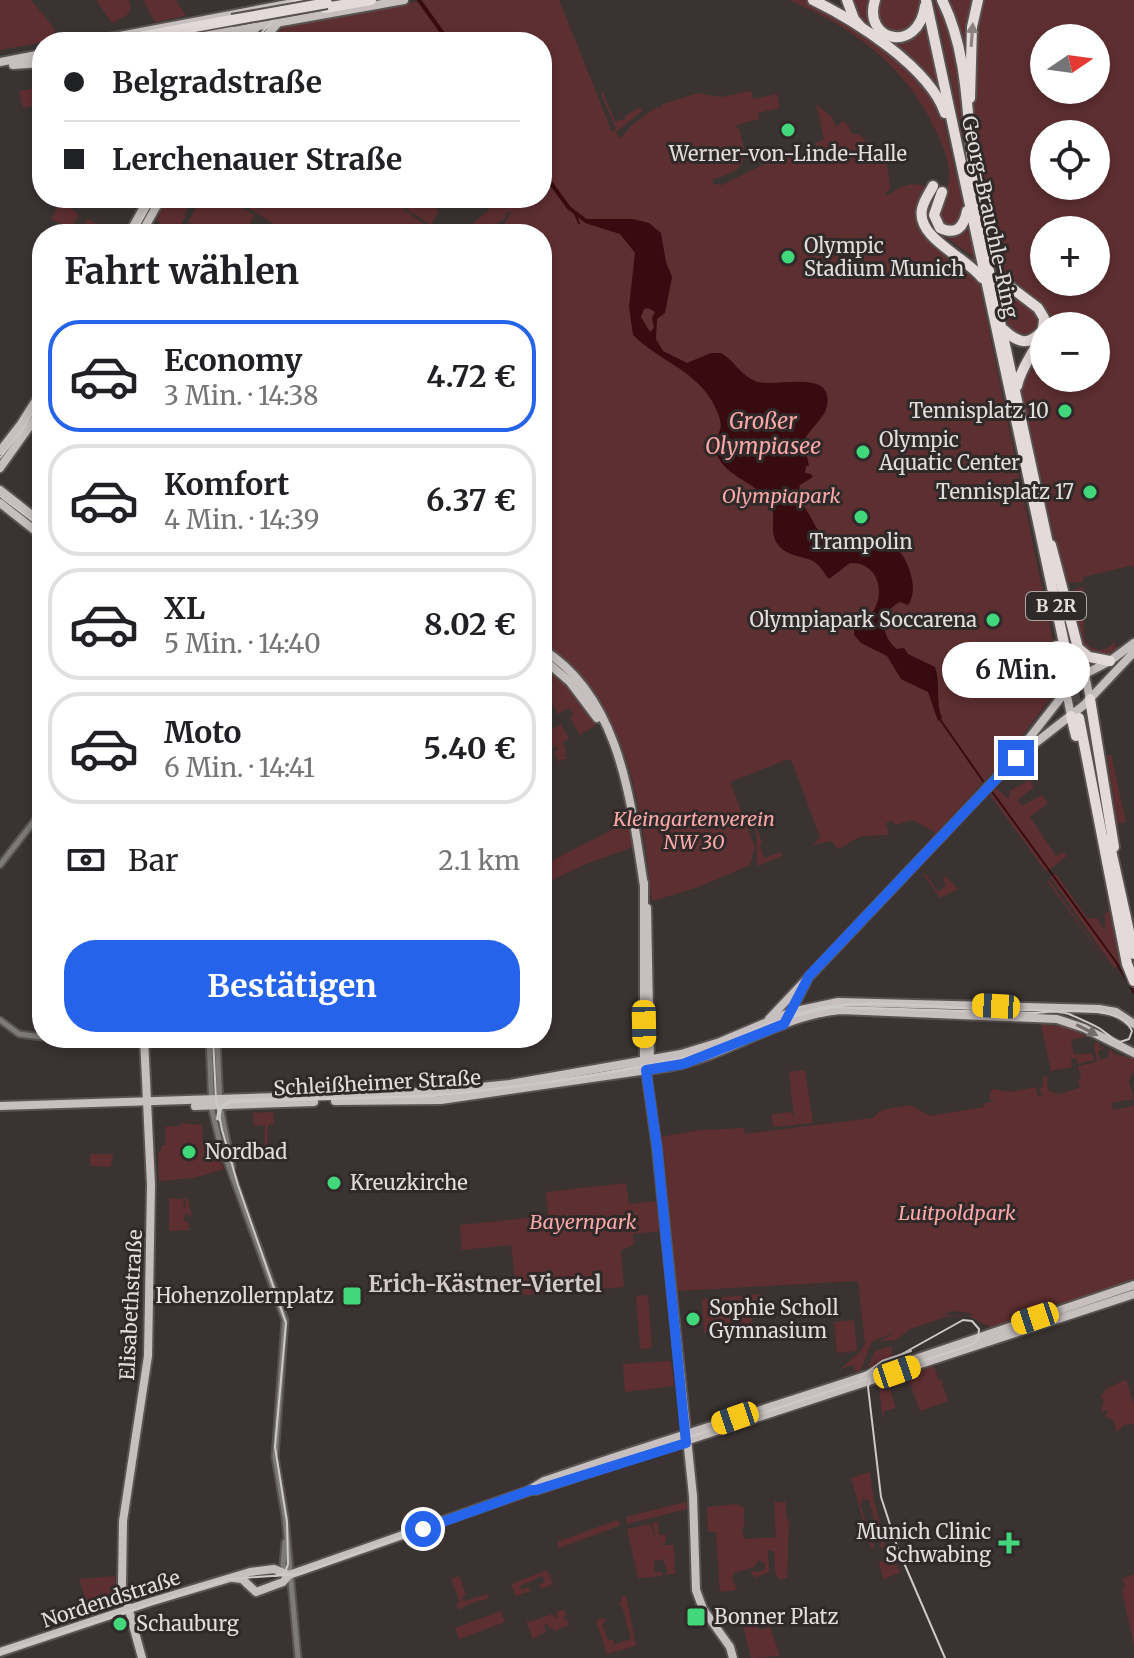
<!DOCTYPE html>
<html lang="de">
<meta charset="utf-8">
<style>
body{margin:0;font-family:Merriweather,serif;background:#f6f6f6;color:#202124;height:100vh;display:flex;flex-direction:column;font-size:30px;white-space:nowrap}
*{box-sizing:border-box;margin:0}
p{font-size:26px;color:#757577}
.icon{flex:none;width:44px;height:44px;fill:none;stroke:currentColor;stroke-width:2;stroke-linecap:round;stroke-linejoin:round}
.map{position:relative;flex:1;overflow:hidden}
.panel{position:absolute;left:32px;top:224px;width:520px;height:824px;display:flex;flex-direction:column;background:#fff;border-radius:32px;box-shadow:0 4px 12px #0003}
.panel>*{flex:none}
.hud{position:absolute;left:32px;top:32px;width:520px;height:176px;border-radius:32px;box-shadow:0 4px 12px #0003;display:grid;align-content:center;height:176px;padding:0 32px;background:#fff}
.needle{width:52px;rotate:77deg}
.tools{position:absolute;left:1030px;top:24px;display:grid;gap:16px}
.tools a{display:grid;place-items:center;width:80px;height:80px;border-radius:50%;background:#fff;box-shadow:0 4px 12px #0003;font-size:40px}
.end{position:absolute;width:36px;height:36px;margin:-18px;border:10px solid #2563eb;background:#fff;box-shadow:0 0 0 4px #fff}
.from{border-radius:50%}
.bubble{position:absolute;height:56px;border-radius:28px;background:#fff;box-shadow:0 4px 12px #0003;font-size:26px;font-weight:700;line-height:56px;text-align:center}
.car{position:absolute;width:24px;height:48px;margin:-24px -12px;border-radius:10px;box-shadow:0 0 6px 2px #0007;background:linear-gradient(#f5c518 24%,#345 0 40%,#f5c518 0 76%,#345 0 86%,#f5c518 0)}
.hud b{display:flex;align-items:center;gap:28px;height:76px;font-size:30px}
.hud b+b{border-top:2px solid #e0e0e0}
.hud i{width:20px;height:20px;background:#202124}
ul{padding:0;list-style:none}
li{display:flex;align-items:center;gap:24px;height:112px;margin:0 16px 12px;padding:0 16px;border:4px solid #e0e0e0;border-radius:32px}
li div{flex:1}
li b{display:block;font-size:30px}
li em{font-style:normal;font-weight:700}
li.active{border-color:#2563eb}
li>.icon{width:72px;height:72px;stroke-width:1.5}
h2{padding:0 32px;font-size:36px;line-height:96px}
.pay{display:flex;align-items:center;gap:20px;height:88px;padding:0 32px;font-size:30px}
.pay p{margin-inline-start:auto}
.cta{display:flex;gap:16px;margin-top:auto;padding:16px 32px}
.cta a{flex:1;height:92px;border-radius:32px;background:#2563eb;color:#fff;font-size:32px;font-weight:700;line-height:92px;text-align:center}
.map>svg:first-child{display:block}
</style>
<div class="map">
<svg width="1134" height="1658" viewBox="0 0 1134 1658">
<rect width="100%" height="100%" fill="#3a3332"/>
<g fill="#5e2f31" fill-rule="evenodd">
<polygon points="0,0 31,0 54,28 56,40 0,50"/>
<polygon points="96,0 129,0 131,8 127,15 112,23"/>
<polygon points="143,0 176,0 186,16 155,22"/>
<path d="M 425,0 L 559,0 L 612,132 L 616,129 L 601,94 L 603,92 L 615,122 L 625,119 L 625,116 L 640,107 L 642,111 L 615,133 L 621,138 L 632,125 L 657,107 L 659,109 L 663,104 L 698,93 L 721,97 L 751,91 L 753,99 L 777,94 L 780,108 L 758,113 L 759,119 L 734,126 L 740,130 C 740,139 744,142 744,150 C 745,171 728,175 712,179 L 714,184 L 722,185 L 768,162 L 795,155 L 837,163 L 831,158 L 830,152 L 816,148 L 816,143 L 824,139 L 816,104 L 832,117 L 836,128 L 842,121 L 849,126 L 850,132 L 862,136 L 871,152 L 882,157 L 887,165 L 890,189 L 885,193 L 887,196 C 899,187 912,180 927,187 L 920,224 L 967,265 L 979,282 L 1061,680 L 1056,691 L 1003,761 L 933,836 L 934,832 L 913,820 L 895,825 L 893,821 L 886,823 L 889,835 L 861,836 L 838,849 L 831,841 L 813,845 L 820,837 L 792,762 L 788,759 L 730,782 L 755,847 L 750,865 L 696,888 L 652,901 C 641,807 629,698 542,643 L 542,234 L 498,234 L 512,211 L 506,213 L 505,219 L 488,229 L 485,234 L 468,234 L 463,227 L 465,224 L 472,224 L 487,212 L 496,198 L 513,198 L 515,207 L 519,198 L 542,198 L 542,42 L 273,42 L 283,27 Z"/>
<path d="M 789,0 L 807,0 L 830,13 L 914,71 L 941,109 L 965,214 L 961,225 L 942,227 L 936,209 C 941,200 947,191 949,181 C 951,163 942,143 934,127 C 904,64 852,27 789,0 Z"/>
<polygon points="849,0 873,0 874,24 899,39 925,12 944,103 865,28"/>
<polygon points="878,0 922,0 919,21 903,33 886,31 879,23"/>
<path d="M 934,0 L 939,0 C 964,47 964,119 970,172 Z"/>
<polygon points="947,0 977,0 969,107 956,21"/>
<path d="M 981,0 L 1134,0 L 1134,565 L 1083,577 L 1083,582 L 1069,583 L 1061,568 L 1020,383 L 1044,335 L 1044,378 L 1096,378 L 1096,326 L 1047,326 L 1048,320 L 998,276 L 979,190 L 973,132 L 973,54 ZM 1044,38 L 1096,38 L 1096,90 L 1044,90 ZM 1044,134 L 1096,134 L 1096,186 L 1044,186 ZM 1044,230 L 1096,230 L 1096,282 L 1044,282 Z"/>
<polygon points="42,87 42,104 23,108 19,91"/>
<polygon points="168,198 193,198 184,215 186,216 175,234 166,234 156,228 160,222 156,220"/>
<polygon points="201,198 225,198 254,215 245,234 209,234 188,222"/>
<polygon points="233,198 398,198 406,211 427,226 427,234 276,234 272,223"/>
<path d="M 400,198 C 415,198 431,196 438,212 L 431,225 L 408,210 Z"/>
<polygon points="60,202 79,214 70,230 51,219"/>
<polygon points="930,217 937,227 967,225 977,267 973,265 971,255 940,233"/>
<polygon points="88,219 111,232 110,234 77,234"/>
<polygon points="1001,284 1040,314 1038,333 1027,340 1009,330"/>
<path d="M 1083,587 L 1084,640 C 1093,653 1106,653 1115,641 L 1114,646 L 1120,648 C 1107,657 1093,661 1084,644 L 1071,591 Z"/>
<path d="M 542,667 C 566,680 582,702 596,725 L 582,733 L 580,736 L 570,717 L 573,715 L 570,708 L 558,714 L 542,684 Z"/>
<polygon points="561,724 569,739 563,742 566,754 562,756 568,757 559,762 554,752 558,750 556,746 548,750 542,734"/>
<polygon points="1111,755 1126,822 1117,823 1107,755"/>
<polygon points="1029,780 1034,787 1018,800 1022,806 1042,795 1048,803 1030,817 1056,856 1063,852 1067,856 1046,872 990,795 996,788 1009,799 1010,791"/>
<polygon points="750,812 762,842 760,845 764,858 781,852 783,856 757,866 757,836"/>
<polygon points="629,821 633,847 586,864 542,885 542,866"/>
<polygon points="925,873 938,892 946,886 943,878 945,876 958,889 940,898 924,875"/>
<polygon points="1056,874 1088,919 1097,918 1105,931 1105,913 1109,911 1121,965 1114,968 1050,877"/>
<polygon points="1049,880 1112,970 1047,881"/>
<polygon points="1041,1024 1067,1027 1087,1036 1071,1040 1074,1055 1092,1053 1094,1060 1077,1064 1076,1058 1071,1059 1072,1067 1051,1071"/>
<polygon points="1096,1042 1100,1044 1099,1048 1105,1046 1098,1052 1100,1060 1109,1057 1108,1048 1115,1054 1134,1059 1134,1070 1129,1081 1134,1099 1111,1103 1113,1110 1134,1106 1134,1281 992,1328 969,1316 972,1315 970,1313 951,1311 943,1315 962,1315 945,1317 910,1329 896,1340 879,1342 894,1333 872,1341 861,1370 856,1372 853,1365 840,1369 859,1353 865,1344 858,1281 677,1291 664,1153 661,1152 659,1137 701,1130 744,1128 745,1134 856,1120 872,1118 882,1110 910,1105 930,1116 984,1107 985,1103 995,1101 989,1099 992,1089 1010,1092 1036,1087 1037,1095 1043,1097 1039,1088 1043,1087 1043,1077 1047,1076 1048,1091 1058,1094 1080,1088 1078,1080 1081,1078 1078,1066 1097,1062 1094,1045"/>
<polygon points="805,1070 813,1123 773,1127 772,1114 792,1112 794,1118 789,1072"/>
<polygon points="273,1112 274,1124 268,1125 267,1161 264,1161 265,1125 254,1126 253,1113"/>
<polygon points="181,1123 202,1125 203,1144 208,1144 209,1147 218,1147 224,1169 194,1178 159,1181 158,1152 161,1151 161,1146 166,1145 165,1127 180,1126"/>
<polygon points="90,1154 113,1154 111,1167 90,1166"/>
<polygon points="626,1183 629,1204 656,1201 660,1231 633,1234 634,1245 621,1250 624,1287 527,1295 516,1293 511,1245 462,1250 460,1225 548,1216 546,1192"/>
<polygon points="169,1198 183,1199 184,1208 186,1207 185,1198 188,1198 192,1217 185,1213 184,1221 188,1222 190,1230 169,1231"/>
<polygon points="505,1278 506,1284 511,1284 512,1292 467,1294 467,1291 490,1290 490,1279"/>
<polygon points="761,1294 762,1308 751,1310 753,1329 704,1333 702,1299"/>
<polygon points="648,1295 652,1348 640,1349 636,1296"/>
<polygon points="854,1320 857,1351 837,1353 834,1322"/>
<polygon points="892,1346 892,1357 867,1369 875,1351"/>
<polygon points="671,1361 674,1386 625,1392 623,1364"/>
<polygon points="934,1366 939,1381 943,1380 942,1383 948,1401 920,1411 907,1375"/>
<polygon points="1126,1379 1134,1405 1134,1424 1124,1425 1117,1432 1113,1420 1105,1417 1108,1411 1101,1411 1104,1400 1101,1398 1105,1390"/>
<polygon points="884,1383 885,1387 882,1391 890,1389 896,1408 884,1411 883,1420 879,1387"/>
<polygon points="870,1472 874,1501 886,1547 880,1548 881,1543 869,1500 865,1500 862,1495 863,1501 860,1503 875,1550 871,1547 851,1478"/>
<polygon points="686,1502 687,1509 627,1524 626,1517"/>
<polygon points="774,1502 786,1502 786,1517 789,1520 787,1578 779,1580 775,1571 774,1551 768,1550 769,1572 754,1578 751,1571 760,1572 765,1568 764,1562 758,1560 754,1567 734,1573 732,1578 737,1590 720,1592 716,1532 708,1532 707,1507 736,1504 744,1507 744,1526 746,1527 742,1527 744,1539 776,1537"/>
<polygon points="617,1520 621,1524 619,1526 559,1548 557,1542"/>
<polygon points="664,1520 658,1522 659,1535 666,1535 666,1543 662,1543 662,1545 674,1545 675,1574 664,1574 668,1572 662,1556 662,1560 654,1561 654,1572 662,1572 662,1576 638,1578 627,1529 650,1524 657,1541 652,1523"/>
<polygon points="891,1557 901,1572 883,1579 879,1562"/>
<polygon points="547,1570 553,1584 541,1589 539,1584 545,1582 542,1576 520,1586 521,1590 529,1587 531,1591 516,1596 511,1584"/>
<polygon points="1134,1574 1134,1645 1122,1591 1125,1585 1122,1579"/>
<polygon points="115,1576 116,1593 114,1595 117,1606 90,1614 79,1579"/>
<polygon points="459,1576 466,1595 462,1596 464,1601 487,1594 489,1599 477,1601 475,1604 474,1602 458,1610 456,1604 460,1602 451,1579"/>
<polygon points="626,1596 636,1646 607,1654 596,1620 607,1618 602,1624 608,1640 614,1640 613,1645 631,1639 622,1606 619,1606 622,1597"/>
<polygon points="564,1609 566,1616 563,1620 567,1619 569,1625 555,1631 550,1626 551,1632 547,1624 544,1625 546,1632 533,1639 526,1620 530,1622 553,1614 555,1618 558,1617 556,1612"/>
<polygon points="501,1611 505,1622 459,1639 455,1628"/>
<polygon points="759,1621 759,1630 770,1627 780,1656 751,1658 743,1626"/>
</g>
<path fill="#370b0f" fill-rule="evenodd" d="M 587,219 L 633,219 L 649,223 L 661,233 L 666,262 L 672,277 L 665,313 L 657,319 L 656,339 L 663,351 L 687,363 L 711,353 L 721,353 C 734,360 740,375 755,381 C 775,389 834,367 827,406 C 824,420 809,428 804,442 L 809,466 L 806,466 L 805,473 L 811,474 L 813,477 L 800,485 C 797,497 802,504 809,514 C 813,520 816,530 822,534 C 851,554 897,519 911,575 C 914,586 914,596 908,605 L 900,602 C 879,612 880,636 897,649 L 904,648 L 908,654 L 935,667 C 941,684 935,701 942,718 L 938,721 L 928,692 L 901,679 L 887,656 L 861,643 L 854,635 L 854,627 C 861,621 869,617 874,610 C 886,589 876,562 850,563 L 829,579 C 824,573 820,565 813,561 C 802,556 788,556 780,547 C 766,532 779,516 769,502 C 755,481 726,478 716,453 C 712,442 717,440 720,430 C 723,421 716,409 712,401 C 694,370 658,360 633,335 L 629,307 L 635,253 L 620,234 L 585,223 ZM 648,308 L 655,312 L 652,318 L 654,328 L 650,332 L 641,317 L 644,309 Z"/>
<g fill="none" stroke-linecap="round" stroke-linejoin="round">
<g stroke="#370b0f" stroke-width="2">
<polyline points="575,214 579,223"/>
<polyline points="939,718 983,781"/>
<polyline points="993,793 1116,962 1134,993"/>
</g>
<g stroke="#370b0f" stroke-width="4">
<polyline points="419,0 449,42"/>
<polyline points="542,171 569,208 586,221"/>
</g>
<g stroke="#534c4c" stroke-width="10" stroke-dasharray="10 5" stroke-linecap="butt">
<polyline points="973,260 989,271"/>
<polyline points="1071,678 1079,717"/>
</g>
<g stroke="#585251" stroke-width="9">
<g id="minor">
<polyline points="0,865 42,811"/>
<polyline points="0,1020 19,1034 42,1037"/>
<polyline points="128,1038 212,1039"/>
<polyline points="209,1038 212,1110 219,1139 285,1320 275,1457 285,1516 298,1658"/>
<polyline points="217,1038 220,1106 232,1167"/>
<polyline points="285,1542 283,1565 288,1574"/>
</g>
</g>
<g stroke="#585251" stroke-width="12">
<g id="major">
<polyline points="225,33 232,35 237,42"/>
<polyline points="88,42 298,2"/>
<polyline points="171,42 404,0"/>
<polyline points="244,42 257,27"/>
<polyline points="261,42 277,24"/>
<polyline points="0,62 42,54"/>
<polyline points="13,65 42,63"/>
<polyline points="129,234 149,198"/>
<polyline points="141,234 161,198"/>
<polyline points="0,451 21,424 42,391"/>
<polyline points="0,468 42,409"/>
<polyline points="0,490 42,523"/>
<polyline points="0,503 42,536"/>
<path d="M 542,649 C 621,697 631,804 644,886"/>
<polyline points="542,658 570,682 597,718"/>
<polyline points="1085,675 1090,699"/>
<polyline points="1066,691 1071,716"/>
<polyline points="1020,755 1084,705 1134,652"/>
<polyline points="644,883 644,1056 657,1149 693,1496 696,1590 703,1609 730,1647 733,1658"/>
<polyline points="647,908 650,1062"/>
<polyline points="790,1013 806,982"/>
<polyline points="769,1019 1006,768 1066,691 1087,673 1110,661 1134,643"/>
<path d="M 335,1101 L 441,1100 L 668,1067 C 728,1056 780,1015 841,1010 L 1057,1019 L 1084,1028 L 1134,1053"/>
<polyline points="0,1106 343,1095 442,1091 510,1084 681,1054 720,1042 791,1012 838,1002 1099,1009 1116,1012 1134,1024"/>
<polyline points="195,1106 314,1102"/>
<polyline points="531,1489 544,1481 612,1458 844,1383 1134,1285"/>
<polyline points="289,1575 531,1490 536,1490 1134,1294"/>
<polyline points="233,1578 242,1579 256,1592 283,1582 289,1575"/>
<polyline points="0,1652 150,1602 250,1572 274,1569 289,1575"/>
<polyline points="142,1658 122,1585 123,1521 148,1356 151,1185 144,1038"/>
</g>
</g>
<g stroke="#585251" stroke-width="14">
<g id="highway">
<path d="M 813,0 C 856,21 929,67 945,113"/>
<polyline points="847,0 854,19 860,26"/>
<path d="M 875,0 C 862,41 918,55 925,6"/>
<polyline points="926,0 1071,676"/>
<path d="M 942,0 C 969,53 967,121 974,180"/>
<polyline points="298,2 311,0"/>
<polyline points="325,8 371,0"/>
<polyline points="113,42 232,20"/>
<polyline points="970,98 972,27 978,0"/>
<polyline points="968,174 1050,553"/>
<path d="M 933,186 C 929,194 924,200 922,209 C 916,238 966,257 982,278"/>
<path d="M 942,192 L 934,215 L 940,228 C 957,236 964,226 967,211"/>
<path d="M 1000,279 L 1038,308 L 1044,318 C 1044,343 1022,362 1017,386"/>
<path d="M 1004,330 C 1016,341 1027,347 1040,333"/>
<polyline points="1051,545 1085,675"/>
<polyline points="1057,646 1066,691"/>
<polyline points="1078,648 1089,657 1110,661"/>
<polyline points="1090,699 1114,847"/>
<polyline points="1071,716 1076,736"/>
<polyline points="1079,718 1127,964 1134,981"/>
<polyline points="1109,841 1134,954"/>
</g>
</g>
<use href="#minor" stroke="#7e7a7a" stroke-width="5"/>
<use href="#major" stroke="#c7bfbf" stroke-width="8"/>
<use href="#highway" stroke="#e4dada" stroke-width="10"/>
<g stroke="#cec9c9" stroke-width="2">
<polyline points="253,42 292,0"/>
<polyline points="134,234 154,198"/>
<polyline points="0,458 22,430 42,398"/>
<polyline points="0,496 42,528"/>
<polyline points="213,1038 216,1099 222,1130 238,1185 286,1323 275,1447 287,1522 288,1564 285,1573 275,1576"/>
<path d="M 217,1119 L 219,1107 L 231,1100 C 304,1097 377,1100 450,1094 C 522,1087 595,1076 666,1062 C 715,1052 756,1025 803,1012 C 859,996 938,1008 997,1010 C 1019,1011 1047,1008 1069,1014 C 1078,1018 1090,1023 1099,1028 C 1107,1033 1111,1039 1120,1042 L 1129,1039 L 1132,1031 C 1122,1004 1059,1011 1035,1013 L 832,1007 L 788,1018 L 694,1056 L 560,1081 L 434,1096 L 231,1102 L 221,1108 L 219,1120"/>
<polyline points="873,1369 868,1387 881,1497 898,1549 945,1658"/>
<polyline points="859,1378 882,1361 911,1351"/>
<polyline points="0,1653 229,1579 300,1574 561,1479 971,1345 978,1339 979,1329 972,1321 963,1320 902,1354"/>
</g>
<g stroke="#585251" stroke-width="14" stroke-linecap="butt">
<polyline id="highway-bridge" points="232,20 327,3"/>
</g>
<use href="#highway-bridge" stroke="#e4dada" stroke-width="10"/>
</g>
<defs><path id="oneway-solid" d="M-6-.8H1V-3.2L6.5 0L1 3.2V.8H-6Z" transform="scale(2)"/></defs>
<use fill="#8a8282" href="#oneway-solid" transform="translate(972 35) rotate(-86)"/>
<use fill="#746c6c" href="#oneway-solid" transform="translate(1087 1030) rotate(27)"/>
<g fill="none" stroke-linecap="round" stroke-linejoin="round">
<polyline stroke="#2563eb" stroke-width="10" points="423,1529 531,1490 536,1490 686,1443 657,1147 646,1070 683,1064 784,1024 809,976 1016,758"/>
</g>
<g fill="#43d77b" stroke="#302929" stroke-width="3">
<circle cx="788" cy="130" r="8"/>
<circle cx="788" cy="257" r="8"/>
<circle cx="1065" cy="411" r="8"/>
<circle cx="863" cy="452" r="8"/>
<circle cx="1090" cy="492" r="8"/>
<circle cx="861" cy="517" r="8"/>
<circle cx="993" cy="620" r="8"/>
<circle cx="189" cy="1152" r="8"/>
<circle cx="334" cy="1183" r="8"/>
<rect x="342" y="1286" width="20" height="20" rx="4"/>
<circle cx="693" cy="1319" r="8"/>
<path d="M1005 1531h8v8h8v8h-8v8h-8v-8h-8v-8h8z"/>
<rect x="686" y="1607" width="20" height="20" rx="4"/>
<circle cx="120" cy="1624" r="8"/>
</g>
<g text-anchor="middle" stroke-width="6" stroke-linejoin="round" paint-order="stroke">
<rect fill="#302929" stroke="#ada7a7" stroke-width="2" x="1026" y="592" width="60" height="28" rx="6"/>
<g font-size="18" font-weight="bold" fill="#e2dddd">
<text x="1056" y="612">B 2R</text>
</g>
<g font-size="20" fill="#e2dddd" stroke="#302929" text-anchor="start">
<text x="788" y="161" text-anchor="middle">Werner-von-Linde-Halle</text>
<text x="804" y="253">Olympic<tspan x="804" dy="23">Stadium Munich</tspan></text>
<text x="1049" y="418" text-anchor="end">Tennisplatz 10</text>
<text x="879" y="447">Olympic<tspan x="879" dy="23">Aquatic Center</tspan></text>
<text x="1074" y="499" text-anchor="end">Tennisplatz 17</text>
<text x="861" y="549" text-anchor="middle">Trampolin</text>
<text x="977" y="627" text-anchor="end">Olympiapark Soccarena</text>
<text x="205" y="1159">Nordbad</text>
<text x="350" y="1190">Kreuzkirche</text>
<text x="334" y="1303" text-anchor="end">Hohenzollernplatz</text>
<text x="709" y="1315">Sophie Scholl<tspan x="709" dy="23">Gymnasium</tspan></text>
<text x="991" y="1539" text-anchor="end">Munich Clinic<tspan x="991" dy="23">Schwabing</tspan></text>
<text x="714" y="1624">Bonner Platz</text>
<text x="136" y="1631">Schauburg</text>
</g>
<g font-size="20" fill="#e2dddd" stroke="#302929">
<text transform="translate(990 217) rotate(78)" y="7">Georg-Brauchle-Ring</text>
<text transform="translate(377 1083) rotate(-3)" y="7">Schleißheimer Straße</text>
<text transform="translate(131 1305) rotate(-87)" y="7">Elisabethstraße</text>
<text transform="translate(111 1599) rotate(-18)" y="7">Nordendstraße</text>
</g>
<g font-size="20" font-style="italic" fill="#fca8a8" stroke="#302929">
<text x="781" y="503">Olympiapark</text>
<text x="694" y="826">Kleingartenverein<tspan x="694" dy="23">NW 30</tspan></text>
<text x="957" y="1220">Luitpoldpark</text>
<text x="583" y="1229">Bayernpark</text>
</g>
<g font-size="22" font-style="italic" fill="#fba7a8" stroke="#302929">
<text x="763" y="429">Großer<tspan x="763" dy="25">Olympiasee</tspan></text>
</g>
<g font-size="22" font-weight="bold" fill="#d3c9c9" stroke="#302929">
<text x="485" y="1292">Erich-Kästner-Viertel</text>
</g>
</g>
</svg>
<div class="tools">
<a><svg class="needle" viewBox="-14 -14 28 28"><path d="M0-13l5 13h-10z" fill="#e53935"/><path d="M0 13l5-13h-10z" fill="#757577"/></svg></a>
<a><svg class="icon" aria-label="locate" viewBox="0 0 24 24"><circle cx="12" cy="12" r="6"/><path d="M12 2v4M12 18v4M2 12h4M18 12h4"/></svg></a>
<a>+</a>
<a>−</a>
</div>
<i class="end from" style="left:423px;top:1529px"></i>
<i class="end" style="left:1016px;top:758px"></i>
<div class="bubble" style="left:942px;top:642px;width:148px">6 Min.</div>
<i class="car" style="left:996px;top:1006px;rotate:273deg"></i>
<i class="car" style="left:644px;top:1024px;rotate:179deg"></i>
<i class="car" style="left:1035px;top:1318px;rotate:252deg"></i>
<i class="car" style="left:897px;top:1372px;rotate:71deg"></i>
<i class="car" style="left:735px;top:1418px;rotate:251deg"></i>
<div class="hud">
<b><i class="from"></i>Belgradstraße</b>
<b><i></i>Lerchenauer Straße</b>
</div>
<section class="panel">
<h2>Fahrt wählen</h2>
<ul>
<li class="active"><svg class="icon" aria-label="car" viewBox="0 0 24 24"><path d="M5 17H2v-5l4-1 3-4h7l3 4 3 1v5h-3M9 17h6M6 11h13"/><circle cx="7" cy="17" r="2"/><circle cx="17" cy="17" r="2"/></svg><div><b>Economy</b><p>3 Min. · 14:38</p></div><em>4.72 €</em></li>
<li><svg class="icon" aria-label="car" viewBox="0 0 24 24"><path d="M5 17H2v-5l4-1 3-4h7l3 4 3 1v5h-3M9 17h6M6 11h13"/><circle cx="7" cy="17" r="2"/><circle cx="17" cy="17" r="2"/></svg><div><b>Komfort</b><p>4 Min. · 14:39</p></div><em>6.37 €</em></li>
<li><svg class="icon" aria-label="car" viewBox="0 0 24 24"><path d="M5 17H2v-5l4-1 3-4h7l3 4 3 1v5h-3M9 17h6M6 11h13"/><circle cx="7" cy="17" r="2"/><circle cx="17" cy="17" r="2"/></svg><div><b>XL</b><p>5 Min. · 14:40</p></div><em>8.02 €</em></li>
<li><svg class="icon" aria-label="car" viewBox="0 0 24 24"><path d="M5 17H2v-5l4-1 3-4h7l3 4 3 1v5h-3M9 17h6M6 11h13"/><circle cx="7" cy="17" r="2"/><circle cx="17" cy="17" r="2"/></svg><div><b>Moto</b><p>6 Min. · 14:41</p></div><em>5.40 €</em></li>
</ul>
<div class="pay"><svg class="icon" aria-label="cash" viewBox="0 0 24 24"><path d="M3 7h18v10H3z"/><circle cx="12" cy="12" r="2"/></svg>Bar<p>2.1 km</p></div>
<div class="cta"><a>Bestätigen</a></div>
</section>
</div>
